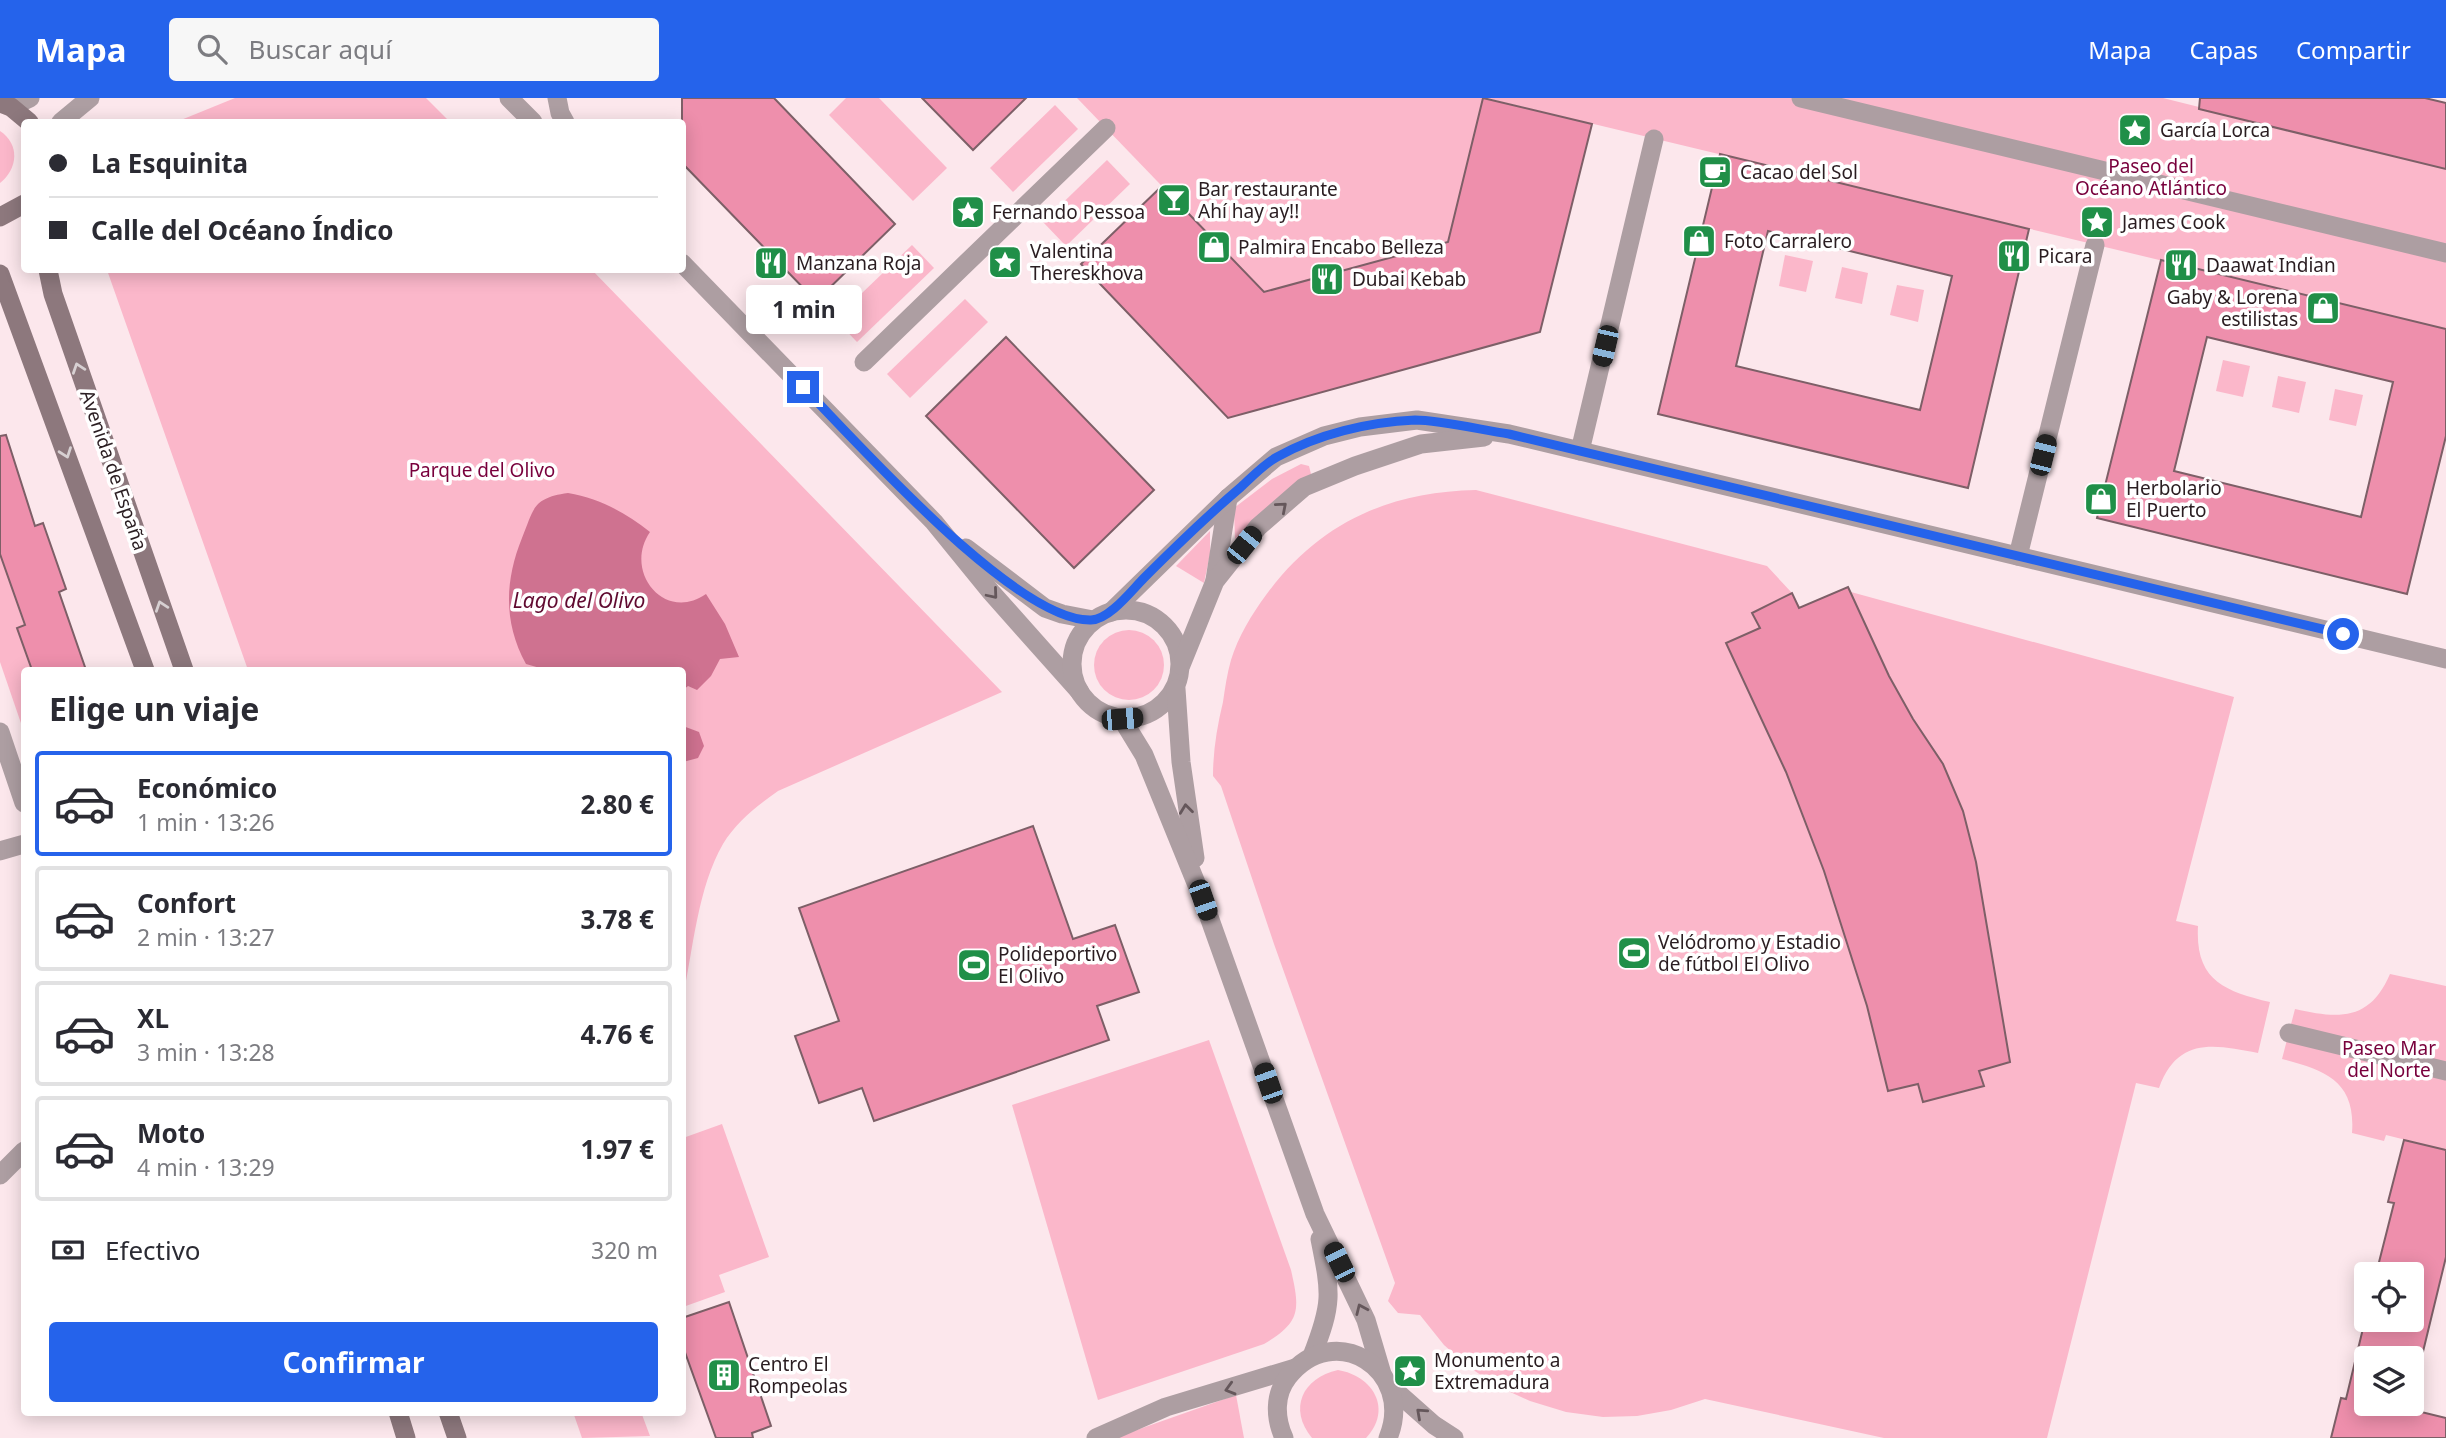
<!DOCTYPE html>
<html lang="es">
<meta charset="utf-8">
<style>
body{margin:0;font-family:"Noto Sans",sans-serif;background:#f7f7f7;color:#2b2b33;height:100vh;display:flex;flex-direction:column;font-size:26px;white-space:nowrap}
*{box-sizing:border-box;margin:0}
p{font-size:23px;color:#7c7c81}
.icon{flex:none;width:38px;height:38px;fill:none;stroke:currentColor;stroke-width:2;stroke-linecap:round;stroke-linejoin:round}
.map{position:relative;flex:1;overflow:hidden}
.details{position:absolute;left:21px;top:569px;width:665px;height:749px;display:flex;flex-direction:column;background:#fff;border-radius:7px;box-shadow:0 4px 18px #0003}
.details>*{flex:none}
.hud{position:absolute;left:21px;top:21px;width:665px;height:154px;border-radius:7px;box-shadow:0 4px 18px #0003;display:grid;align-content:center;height:154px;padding:0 28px;background:#fff}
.fabs{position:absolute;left:2354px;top:1164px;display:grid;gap:14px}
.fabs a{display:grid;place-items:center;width:70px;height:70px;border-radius:7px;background:#fff;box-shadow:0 4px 18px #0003;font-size:35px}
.end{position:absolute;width:32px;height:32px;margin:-16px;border:9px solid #2563eb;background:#fff;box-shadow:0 0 0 4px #fff}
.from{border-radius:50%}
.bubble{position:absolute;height:49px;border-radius:7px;background:#fff;box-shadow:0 4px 18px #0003;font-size:23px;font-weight:700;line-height:49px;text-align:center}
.car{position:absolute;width:21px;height:42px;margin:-21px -10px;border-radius:9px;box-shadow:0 0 5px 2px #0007;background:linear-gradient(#222 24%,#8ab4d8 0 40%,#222 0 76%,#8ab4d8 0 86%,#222 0)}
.hud b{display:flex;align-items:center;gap:24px;height:66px;font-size:26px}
.hud b+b{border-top:2px solid #e1e1e2}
.hud i{width:18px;height:18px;background:#2b2b33}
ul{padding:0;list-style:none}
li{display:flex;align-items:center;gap:21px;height:105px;margin:0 14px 10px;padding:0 14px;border:4px solid #e1e1e2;border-radius:7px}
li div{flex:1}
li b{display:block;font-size:26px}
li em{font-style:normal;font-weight:700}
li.current{border-color:#2563eb}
li>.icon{width:63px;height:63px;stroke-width:1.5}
h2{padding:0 28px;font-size:32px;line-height:84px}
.pay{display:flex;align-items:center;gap:18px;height:77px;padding:0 28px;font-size:26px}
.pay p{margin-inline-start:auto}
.button{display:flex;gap:14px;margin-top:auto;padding:14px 28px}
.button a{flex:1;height:80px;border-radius:7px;background:#2563eb;color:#fff;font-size:28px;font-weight:700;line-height:80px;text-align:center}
header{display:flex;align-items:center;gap:42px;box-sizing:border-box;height:98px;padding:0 35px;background:#2563eb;color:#fff}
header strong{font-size:33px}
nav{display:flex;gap:38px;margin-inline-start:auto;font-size:24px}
.search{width:490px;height:63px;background:#f7f7f7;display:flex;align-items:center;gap:18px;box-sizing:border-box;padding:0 24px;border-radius:7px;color:#7c7c81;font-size:26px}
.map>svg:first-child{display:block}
</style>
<header>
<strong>Mapa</strong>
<div class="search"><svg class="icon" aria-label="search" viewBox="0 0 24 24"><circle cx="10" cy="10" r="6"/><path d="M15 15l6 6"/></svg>Buscar aquí</div>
<nav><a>Mapa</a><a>Capas</a><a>Compartir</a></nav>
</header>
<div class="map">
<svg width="2446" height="1340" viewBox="0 0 2446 1340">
<rect width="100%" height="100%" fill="#fce7ec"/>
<g fill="#fbb7ca">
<polygon points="235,0 426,0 450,24 176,24"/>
<polygon points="846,0 879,0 947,70 913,103 829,17"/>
<polygon points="1077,0 1483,0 1448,144 1264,194"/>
<polygon points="1486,0 2163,0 2446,71 2446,231"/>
<polygon points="1055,7 1078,31 1013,94 990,70"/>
<path d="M 0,33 C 20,46 18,71 0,85 Z"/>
<polygon points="1107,62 1130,86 1066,148 1043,124"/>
<polygon points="912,147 934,170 857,244 835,221"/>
<polygon points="1785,157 1813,163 1806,194 1779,188"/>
<polygon points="1842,169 1868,175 1862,206 1835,200"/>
<path d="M 107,172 L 592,172 L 1002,594 L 778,693 C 758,707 736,724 723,746 C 698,789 693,851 683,899 L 682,572 L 248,572 Z"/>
<polygon points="1897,187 1924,192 1918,224 1890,217"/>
<polygon points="965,201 988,224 910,300 887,276"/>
<polygon points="2223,262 2250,268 2243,299 2216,293"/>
<polygon points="2278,278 2306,284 2299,315 2272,309"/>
<polygon points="2335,291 2363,297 2356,328 2329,322"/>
<polygon points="1301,366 1309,368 1311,376 1262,415 1235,441 1234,410 1272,381"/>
<path d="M 1476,392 L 1767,468 L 1792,495 L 1800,509 L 1848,489 L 1851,494 L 2234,599 L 2176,823 L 2198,828 C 2195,882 2224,893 2270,904 L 2258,955 C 2215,947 2178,938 2159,990 L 2136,985 L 2047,1340 L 1884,1340 L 1705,1301 L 1671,1312 L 1637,1318 L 1603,1319 L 1566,1314 L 1530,1303 L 1497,1288 L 1469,1269 L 1444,1247 L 1420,1217 L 1398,1215 L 1388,1203 L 1395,1185 L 1274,846 L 1221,688 L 1213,678 C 1213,653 1217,629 1223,604 C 1225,590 1227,576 1231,562 C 1238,539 1252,516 1266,497 C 1319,425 1388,394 1476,392 Z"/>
<polygon points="1210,433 1210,456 1204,485 1176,468"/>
<polygon points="0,455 24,527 17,530 32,572 24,572 24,634 0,564"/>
<circle cx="1129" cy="567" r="35"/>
<path d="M 2390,876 L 2446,888 L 2446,1052 L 2386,1037 L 2384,1043 L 2352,1035 C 2356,983 2325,972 2282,961 L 2295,911 C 2339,921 2370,923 2390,876 Z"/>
<path d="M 1209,942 L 1291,1172 C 1300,1212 1301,1224 1264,1246 L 1098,1302 L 1012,1007 Z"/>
<polygon points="722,1026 769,1159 719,1177 725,1194 683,1209 683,1040"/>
<path d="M 1338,1272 C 1373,1278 1393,1311 1366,1340 L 1312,1340 C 1288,1311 1302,1280 1338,1272 Z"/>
<polygon points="1236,1297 1244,1340 1114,1340"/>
<polygon points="573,1314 641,1314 650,1338 582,1340"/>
</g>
<g fill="#cf7290">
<path d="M 568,395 C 599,400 626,415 650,434 C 623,473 664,525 706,496 L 725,526 L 739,559 L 720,561 L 711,578 L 697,592 L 688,588 L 683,592 L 682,572 L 547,572 L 526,566 C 503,524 505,482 522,440 C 534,411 532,400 568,395 Z"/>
<polygon points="683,628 699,634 704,648 698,660 683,664"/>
</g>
<g fill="#ee8fac" stroke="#7d5f67" stroke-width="2" fill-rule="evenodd">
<polygon points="682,0 774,0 895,126 816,203 682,65"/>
<polygon points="922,0 1026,0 973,52"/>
<polygon points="1483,0 1592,26 1540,234 1228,320 1081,166 1162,88 1264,194 1448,144"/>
<polygon points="2200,0 2425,0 2446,5 2446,71 2199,11"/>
<path d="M 1720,56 L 2029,131 L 1968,390 L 1658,316 ZM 1768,133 L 1952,178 L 1920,312 L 1736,268 Z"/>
<path d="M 2161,162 L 2446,231 L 2446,338 L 2407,496 L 2097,420 ZM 2207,239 L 2393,284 L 2361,419 L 2174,373 Z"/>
<polygon points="1006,239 1154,392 1074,470 926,318"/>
<polygon points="6,337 35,428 43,425 66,491 59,494 86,572 32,572 17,530 25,527 0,456 0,338"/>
<polygon points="1848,489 1889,578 1913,621 1943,666 1963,713 1976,764 2010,964 1979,973 1984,988 1923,1004 1918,986 1888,993 1867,908 1824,773 1786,674 1726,545 1760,530 1752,515 1792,495 1799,510"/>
<polygon points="1033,728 1073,841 1115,827 1139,894 1097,908 1109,942 874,1023 862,990 819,1005 795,938 839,923 799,810"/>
<polygon points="2404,1042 2446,1052 2446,1159 2412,1299 2412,1260 2366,1260 2366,1306 2410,1306 2409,1311 2446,1320 2446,1340 2331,1340 2341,1300 2346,1301 2366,1218 2366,1222 2412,1222 2412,1176 2376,1176 2394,1105 2388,1104"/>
<polygon points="729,1204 771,1328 752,1335 753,1340 716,1340 682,1246 682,1220"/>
</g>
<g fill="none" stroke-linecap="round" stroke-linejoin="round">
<g stroke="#ad9ea2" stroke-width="19">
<polyline points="1801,0 2446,155"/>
<polyline points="864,264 1106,30"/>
<polyline points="2289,935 2446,973"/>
</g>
<g stroke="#ad9ea2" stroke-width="19">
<polyline points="509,0 533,24"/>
<polyline points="557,0 560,15 565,24"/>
<polyline points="11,9 30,0"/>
<polyline points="61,24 90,0"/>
<polyline points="682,165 934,424 991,494 1080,594"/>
<polyline points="1580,353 1654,41"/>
<polyline points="966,450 1045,510 1062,516 1093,522"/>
<polyline points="2018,458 2095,147"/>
<polyline points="1215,482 1228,400"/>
<circle cx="1126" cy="566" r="54"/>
<polyline points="1111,514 1228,400 1276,359 1324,338 1360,329 1417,322 1509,336 2446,561"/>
<polyline points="1181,567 1215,483 1258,429 1304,389 1355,368 1421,346 1484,339"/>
<polyline points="1176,591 1181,664 1195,760"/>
<polyline points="1122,621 1144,657 1203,802 1315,1116 1366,1222 1382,1276"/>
<polyline points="0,634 24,705"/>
<polyline points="0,753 24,746"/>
<polyline points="0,1077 24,1053"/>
<path d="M 1312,1258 C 1333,1205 1331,1196 1320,1141"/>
<polyline points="1390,1288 1434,1327 1454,1340"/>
<polyline points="1096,1340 1166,1309 1295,1270"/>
<path d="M 1284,1340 C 1275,1320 1274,1297 1288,1279 C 1334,1220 1416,1272 1388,1340"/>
</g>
<g stroke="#8d787d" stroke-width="19">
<polyline points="0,5 11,9 29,24"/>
<polyline points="0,119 24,106"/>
<polyline points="48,172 53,196 184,572"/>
<polyline points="0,176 145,572"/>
<polyline points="398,1314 406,1340"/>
<polyline points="448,1314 457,1340"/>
</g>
</g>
<defs><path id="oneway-chevron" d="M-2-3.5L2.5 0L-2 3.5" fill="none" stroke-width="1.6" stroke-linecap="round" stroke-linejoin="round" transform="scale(1.75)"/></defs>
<g stroke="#d7d0d2">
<use href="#oneway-chevron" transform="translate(78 270) rotate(-109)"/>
<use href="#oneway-chevron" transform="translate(66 355) rotate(70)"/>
<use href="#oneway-chevron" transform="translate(161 508) rotate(-109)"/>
</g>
<g stroke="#65575b">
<use href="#oneway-chevron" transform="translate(1282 409) rotate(-41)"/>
<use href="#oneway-chevron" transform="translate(993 496) rotate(50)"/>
<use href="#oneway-chevron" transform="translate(1186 711) rotate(-97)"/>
<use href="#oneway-chevron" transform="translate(1361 1211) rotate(-114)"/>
<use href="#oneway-chevron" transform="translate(1230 1291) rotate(164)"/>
<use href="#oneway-chevron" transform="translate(1421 1315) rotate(-138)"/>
</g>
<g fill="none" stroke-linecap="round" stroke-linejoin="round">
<path stroke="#2563eb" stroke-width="9" d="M 803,289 C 857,344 1016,524 1091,522 C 1109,522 1132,492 1144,480 C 1175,449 1207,418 1241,389 C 1252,379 1264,366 1277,359 C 1318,336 1368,324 1415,322 C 1440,322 1482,332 1509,336 L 2343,536"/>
</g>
<defs>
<g id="sight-square" transform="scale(1.75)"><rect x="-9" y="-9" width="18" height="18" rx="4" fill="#208f48" stroke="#fff"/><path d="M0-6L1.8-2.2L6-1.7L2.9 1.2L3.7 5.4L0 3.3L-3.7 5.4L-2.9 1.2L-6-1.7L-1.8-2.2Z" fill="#fff"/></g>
<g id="cafe-square" transform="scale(1.75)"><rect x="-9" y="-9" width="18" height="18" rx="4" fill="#208f48" stroke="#fff"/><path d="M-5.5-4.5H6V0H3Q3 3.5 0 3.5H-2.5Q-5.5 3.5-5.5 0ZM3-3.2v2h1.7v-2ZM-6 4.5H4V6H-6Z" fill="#fff"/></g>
<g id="bar-square" transform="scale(1.75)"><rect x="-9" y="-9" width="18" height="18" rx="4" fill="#208f48" stroke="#fff"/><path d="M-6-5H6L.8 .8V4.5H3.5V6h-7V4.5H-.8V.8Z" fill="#fff"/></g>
<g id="shop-square" transform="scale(1.75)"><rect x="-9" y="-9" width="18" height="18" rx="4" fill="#208f48" stroke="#fff"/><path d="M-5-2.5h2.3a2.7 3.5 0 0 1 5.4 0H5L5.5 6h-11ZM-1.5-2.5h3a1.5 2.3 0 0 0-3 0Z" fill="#fff"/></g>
<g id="restaurant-square" transform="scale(1.75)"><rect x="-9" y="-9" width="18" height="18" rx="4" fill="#208f48" stroke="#fff"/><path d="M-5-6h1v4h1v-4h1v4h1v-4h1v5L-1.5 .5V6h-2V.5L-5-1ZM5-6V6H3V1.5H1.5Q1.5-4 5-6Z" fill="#fff"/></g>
<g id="stadium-square" transform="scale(1.75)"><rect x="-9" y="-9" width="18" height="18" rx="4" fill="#208f48" stroke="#fff"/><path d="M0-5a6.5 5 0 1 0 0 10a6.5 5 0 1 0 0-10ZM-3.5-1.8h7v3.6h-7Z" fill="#fff"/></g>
<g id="building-square" transform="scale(1.75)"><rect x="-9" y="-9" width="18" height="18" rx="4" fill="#208f48" stroke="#fff"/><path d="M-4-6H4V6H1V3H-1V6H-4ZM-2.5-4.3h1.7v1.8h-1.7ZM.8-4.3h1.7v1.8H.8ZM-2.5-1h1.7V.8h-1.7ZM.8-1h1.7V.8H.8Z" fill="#fff"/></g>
</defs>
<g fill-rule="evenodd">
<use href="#sight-square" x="2135" y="32"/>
<use href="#cafe-square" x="1715" y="74"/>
<use href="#bar-square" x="1174" y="102"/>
<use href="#sight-square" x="968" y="114"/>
<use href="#sight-square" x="2097" y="124"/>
<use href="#shop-square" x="1699" y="143"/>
<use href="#shop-square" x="1214" y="149"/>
<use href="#restaurant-square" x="2014" y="158"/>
<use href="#sight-square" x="1005" y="164"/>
<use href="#restaurant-square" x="771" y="165"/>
<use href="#restaurant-square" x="2181" y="167"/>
<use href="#restaurant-square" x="1327" y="181"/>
<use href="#shop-square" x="2323" y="210"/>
<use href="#shop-square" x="2101" y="401"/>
<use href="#stadium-square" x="1634" y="855"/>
<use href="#stadium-square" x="974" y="867"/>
<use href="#sight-square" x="1410" y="1273"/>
<use href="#building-square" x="724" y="1277"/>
</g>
<g text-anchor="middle" stroke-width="7" stroke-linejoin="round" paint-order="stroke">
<g font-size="19" fill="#2a1d21" stroke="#fff" text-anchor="start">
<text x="2160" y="39">García Lorca</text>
<text x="1740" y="81">Cacao del Sol</text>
<text x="1198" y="98">Bar restaurante<tspan x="1198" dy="22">Ahí hay ay!!</tspan></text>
<text x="992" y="121">Fernando Pessoa</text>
<text x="2122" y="131">James Cook</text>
<text x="1724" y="150">Foto Carralero</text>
<text x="1238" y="156">Palmira Encabo Belleza</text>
<text x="1030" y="160">Valentina<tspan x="1030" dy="22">Thereskhova</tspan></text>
<text x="2038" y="165">Picara</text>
<text x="796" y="172">Manzana Roja</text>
<text x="2206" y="174">Daawat Indian</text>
<text x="1352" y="188">Dubai Kebab</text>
<text x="2298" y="206" text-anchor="end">Gaby &amp; Lorena<tspan x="2298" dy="22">estilistas</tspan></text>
<text x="2126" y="397">Herbolario<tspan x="2126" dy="22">El Puerto</tspan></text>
<text x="1658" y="851">Velódromo y Estadio<tspan x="1658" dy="22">de fútbol El Olivo</tspan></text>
<text x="998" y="863">Polideportivo<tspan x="998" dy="22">El Olivo</tspan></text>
<text x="1434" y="1269">Monumento a<tspan x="1434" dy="22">Extremadura</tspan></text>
<text x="748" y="1273">Centro El<tspan x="748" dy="22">Rompeolas</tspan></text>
</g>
<g font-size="19" fill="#78003c" stroke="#fff">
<text x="2151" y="75">Paseo del<tspan x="2151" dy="22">Océano Atlántico</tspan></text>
<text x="482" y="379">Parque del Olivo</text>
<text x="2389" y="957">Paseo Mar<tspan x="2389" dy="22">del Norte</tspan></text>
</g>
<g font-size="19" fill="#2a1d21" stroke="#fff">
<text transform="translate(114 372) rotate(71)" y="7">Avenida de España</text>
</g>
<g font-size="21" font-style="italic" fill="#600a30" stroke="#fff">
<text x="579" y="510">Lago del Olivo</text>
</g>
</g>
</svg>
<div class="fabs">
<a><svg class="icon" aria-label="locate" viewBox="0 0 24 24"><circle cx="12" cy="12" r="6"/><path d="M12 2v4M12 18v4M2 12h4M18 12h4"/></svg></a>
<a><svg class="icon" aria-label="layers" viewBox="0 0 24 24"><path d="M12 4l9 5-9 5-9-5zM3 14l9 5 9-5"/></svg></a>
</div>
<i class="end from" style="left:2343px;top:536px"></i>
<i class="end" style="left:803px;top:289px"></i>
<div class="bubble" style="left:746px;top:187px;width:116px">1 min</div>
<i class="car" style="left:1605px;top:248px;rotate:193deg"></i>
<i class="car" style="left:2043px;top:357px;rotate:14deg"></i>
<i class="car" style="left:1244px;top:447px;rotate:39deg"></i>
<i class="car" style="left:1122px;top:621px;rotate:85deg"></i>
<i class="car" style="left:1203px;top:802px;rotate:161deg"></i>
<i class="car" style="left:1268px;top:985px;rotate:341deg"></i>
<i class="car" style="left:1339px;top:1164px;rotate:334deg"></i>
<div class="hud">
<b><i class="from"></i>La Esquinita</b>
<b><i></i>Calle del Océano Índico</b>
</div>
<section class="details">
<h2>Elige un viaje</h2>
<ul>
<li class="current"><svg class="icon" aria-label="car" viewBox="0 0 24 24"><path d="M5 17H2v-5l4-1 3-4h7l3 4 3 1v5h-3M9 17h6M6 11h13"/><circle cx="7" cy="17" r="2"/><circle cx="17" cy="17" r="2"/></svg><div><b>Económico</b><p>1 min · 13:26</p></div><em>2.80 €</em></li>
<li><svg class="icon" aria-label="car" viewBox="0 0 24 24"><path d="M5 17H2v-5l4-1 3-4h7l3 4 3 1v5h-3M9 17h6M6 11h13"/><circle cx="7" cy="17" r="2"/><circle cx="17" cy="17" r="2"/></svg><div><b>Confort</b><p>2 min · 13:27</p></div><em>3.78 €</em></li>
<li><svg class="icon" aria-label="car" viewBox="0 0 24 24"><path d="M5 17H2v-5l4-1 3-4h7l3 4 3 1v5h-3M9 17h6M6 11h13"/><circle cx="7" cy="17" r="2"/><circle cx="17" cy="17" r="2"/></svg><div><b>XL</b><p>3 min · 13:28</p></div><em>4.76 €</em></li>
<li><svg class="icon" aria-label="car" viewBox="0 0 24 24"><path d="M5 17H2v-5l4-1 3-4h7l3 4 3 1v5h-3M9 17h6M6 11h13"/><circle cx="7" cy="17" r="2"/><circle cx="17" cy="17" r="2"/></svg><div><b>Moto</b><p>4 min · 13:29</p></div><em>1.97 €</em></li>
</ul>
<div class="pay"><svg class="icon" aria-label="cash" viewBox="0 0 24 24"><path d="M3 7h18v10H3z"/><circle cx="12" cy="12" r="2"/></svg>Efectivo<p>320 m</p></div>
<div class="button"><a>Confirmar</a></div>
</section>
</div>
